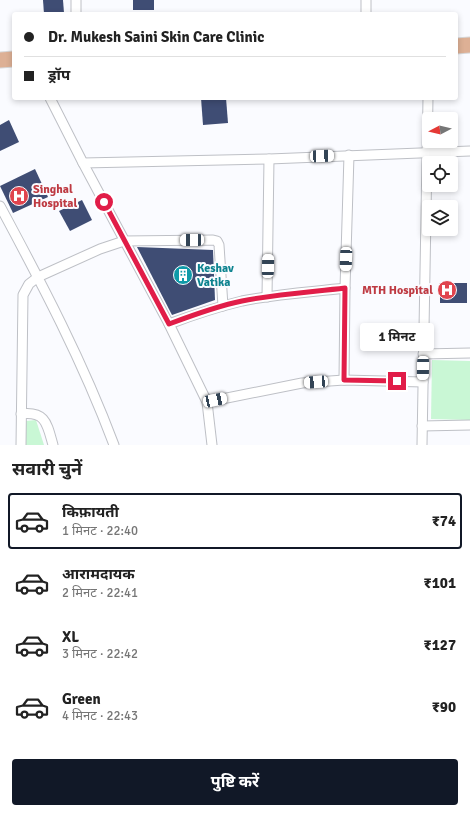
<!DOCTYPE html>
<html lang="hi">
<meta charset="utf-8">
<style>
body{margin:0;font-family:Signika,"Noto Sans Devanagari",sans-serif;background:#f2f2f2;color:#222;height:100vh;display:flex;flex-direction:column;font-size:15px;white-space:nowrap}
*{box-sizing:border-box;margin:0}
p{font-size:13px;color:#767676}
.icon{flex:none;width:22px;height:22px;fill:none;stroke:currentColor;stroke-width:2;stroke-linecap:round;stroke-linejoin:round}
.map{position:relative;height:445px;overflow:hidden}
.drawer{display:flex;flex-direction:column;background:#fff;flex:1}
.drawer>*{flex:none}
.top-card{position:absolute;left:12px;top:12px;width:446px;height:88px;border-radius:4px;box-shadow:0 2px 6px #0003;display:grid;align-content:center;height:88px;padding:0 12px;background:#fff}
.needle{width:26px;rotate:263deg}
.controls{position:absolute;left:422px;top:112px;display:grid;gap:8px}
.controls a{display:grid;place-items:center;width:36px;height:36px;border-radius:4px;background:#fff;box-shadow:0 2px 6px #0003;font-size:20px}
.end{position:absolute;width:18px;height:18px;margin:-9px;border:5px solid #e11d48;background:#fff;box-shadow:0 0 0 2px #fff}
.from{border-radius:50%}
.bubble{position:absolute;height:28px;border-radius:4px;background:#fff;box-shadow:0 2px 6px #0003;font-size:13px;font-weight:700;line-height:28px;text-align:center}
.car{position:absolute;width:12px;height:24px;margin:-12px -6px;border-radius:5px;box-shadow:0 0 3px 1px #0007;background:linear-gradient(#fff 24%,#345 0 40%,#fff 0 76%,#345 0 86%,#fff 0)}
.top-card b{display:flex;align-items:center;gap:14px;height:38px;font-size:15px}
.top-card b+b{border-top:1px solid #e0e0e0}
.top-card i{width:10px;height:10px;background:#222}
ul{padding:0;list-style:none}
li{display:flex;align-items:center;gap:12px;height:56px;margin:0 8px 6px;padding:0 4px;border:2px solid transparent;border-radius:4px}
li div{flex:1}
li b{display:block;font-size:15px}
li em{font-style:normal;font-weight:700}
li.on{border-color:#111827}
li>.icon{width:36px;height:36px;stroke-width:1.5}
h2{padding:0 12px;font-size:18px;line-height:48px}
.primary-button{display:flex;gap:8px;margin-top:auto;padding:8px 12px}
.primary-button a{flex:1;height:46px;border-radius:4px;background:#111827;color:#fff;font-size:16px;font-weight:700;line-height:46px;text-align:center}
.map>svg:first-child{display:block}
</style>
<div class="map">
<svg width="470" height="445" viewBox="0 0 470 445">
<rect width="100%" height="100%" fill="#fafbff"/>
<g fill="#c9f7d5">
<polygon points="432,360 470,361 470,420 431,419"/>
<polygon points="36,420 44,445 25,445 26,421"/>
</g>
<g fill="#3f4d74">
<polygon points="43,0 63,0 64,13 44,14"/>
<rect x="133" y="0" width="21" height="10"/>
<polygon points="201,98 226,98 228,123 203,125"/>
<polygon points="9,120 19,142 0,151 0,125"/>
<polygon points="35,169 48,197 13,213 0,186"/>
<polygon points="82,200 92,220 70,231 59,211"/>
<polygon points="137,247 213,250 215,300 172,315"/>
<rect x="440" y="283" width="27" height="20"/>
</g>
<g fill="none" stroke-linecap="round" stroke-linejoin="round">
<g stroke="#bec0c6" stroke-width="11">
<g id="minor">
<polyline points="76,14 76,0"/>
<polyline points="366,14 366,0"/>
<polyline points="50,98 83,163 269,159 470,151"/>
<polyline points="83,163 169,324 207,402 212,445"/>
<path d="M 0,206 C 42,284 83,362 114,445"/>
<polyline points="267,297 269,159"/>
<path d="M 169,324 C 193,315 217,307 242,301 C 276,294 311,292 345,288"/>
<polyline points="423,354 470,353"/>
<polyline points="344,380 345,288 349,155"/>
<polyline points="207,402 302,383 344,380 423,382"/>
<path d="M 21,414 C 46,411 47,424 53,445"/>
<polyline points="422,426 470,425"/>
<polyline points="21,445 23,295 29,284 38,277 100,249 124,241 213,240 217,241 219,245 223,306"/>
<polyline points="422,445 428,98"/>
</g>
</g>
<g stroke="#d7d7d8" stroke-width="17">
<g id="primary">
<polyline points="456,46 470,45"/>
<polyline points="0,60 14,59"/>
</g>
</g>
<use href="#minor" stroke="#fff" stroke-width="9"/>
<use href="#primary" stroke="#ddb095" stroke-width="15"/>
</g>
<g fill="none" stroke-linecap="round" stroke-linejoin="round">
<path stroke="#e11d48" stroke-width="5" d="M 104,202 L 169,324 C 193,315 217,306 242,301 C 276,294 311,292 345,288 L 344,380 L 397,381"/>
</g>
<defs>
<g id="hospital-disc" transform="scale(1)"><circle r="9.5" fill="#e0444e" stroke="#fafbff"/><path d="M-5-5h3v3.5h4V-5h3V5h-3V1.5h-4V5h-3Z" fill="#fff"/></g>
<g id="building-disc" transform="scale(1)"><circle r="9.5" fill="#0f9aa8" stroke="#fafbff"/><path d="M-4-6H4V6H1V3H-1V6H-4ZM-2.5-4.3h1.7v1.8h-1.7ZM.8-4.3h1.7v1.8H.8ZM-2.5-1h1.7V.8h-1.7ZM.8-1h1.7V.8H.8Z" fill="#fff"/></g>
</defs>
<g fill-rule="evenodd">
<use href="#hospital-disc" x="19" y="196"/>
<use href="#building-disc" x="183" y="275"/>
<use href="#hospital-disc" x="447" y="290"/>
</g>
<g text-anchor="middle" stroke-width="4" stroke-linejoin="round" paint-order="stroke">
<g font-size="12" font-weight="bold" fill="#be3a42" stroke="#fafbff" text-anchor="start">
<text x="33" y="193">Singhal<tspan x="33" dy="14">Hospital</tspan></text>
<text x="433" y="294" text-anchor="end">MTH Hospital</text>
</g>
<g font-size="12" font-weight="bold" fill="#0d838f" stroke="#fafbff" text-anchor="start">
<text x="197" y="272">Keshav<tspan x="197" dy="14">Vatika</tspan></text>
</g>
</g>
</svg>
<div class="controls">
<a><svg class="needle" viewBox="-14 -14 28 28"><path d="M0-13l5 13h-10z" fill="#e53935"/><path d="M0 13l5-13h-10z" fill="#767676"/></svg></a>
<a><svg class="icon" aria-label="locate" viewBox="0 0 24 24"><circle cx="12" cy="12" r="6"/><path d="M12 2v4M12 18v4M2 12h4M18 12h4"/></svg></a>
<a><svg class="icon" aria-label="layers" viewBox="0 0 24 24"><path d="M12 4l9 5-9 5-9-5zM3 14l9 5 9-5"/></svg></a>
</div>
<i class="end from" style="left:104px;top:202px"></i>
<i class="end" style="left:397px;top:381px"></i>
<div class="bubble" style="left:360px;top:323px;width:74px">1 मिनट</div>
<i class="car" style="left:322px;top:156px;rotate:88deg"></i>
<i class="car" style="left:192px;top:240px;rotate:269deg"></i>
<i class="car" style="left:346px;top:259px;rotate:182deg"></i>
<i class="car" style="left:268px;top:266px;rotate:1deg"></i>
<i class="car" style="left:423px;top:368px;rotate:181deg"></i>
<i class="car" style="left:316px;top:382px;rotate:266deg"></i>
<i class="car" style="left:215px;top:400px;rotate:78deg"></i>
<div class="top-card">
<b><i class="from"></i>Dr. Mukesh Saini Skin Care Clinic</b>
<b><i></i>ड्रॉप</b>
</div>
</div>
<section class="drawer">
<h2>सवारी चुनें</h2>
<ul>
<li class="on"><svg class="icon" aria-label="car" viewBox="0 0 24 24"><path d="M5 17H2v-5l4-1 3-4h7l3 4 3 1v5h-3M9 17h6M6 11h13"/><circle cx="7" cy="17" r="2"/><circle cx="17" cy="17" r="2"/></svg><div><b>किफ़ायती</b><p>1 मिनट · 22:40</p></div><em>₹74</em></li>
<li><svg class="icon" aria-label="car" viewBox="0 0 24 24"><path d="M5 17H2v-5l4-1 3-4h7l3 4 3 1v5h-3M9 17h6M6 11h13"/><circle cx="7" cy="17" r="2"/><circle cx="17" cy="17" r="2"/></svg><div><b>आरामदायक</b><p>2 मिनट · 22:41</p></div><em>₹101</em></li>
<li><svg class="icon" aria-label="car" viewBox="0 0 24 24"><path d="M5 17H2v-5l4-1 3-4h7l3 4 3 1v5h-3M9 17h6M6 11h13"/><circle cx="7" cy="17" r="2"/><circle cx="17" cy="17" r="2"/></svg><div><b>XL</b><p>3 मिनट · 22:42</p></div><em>₹127</em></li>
<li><svg class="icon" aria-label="car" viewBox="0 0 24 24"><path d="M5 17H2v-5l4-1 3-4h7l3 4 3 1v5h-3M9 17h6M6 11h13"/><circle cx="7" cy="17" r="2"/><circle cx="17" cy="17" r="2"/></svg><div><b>Green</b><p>4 मिनट · 22:43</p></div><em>₹90</em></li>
</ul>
<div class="primary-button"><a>पुष्टि करें</a></div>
</section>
